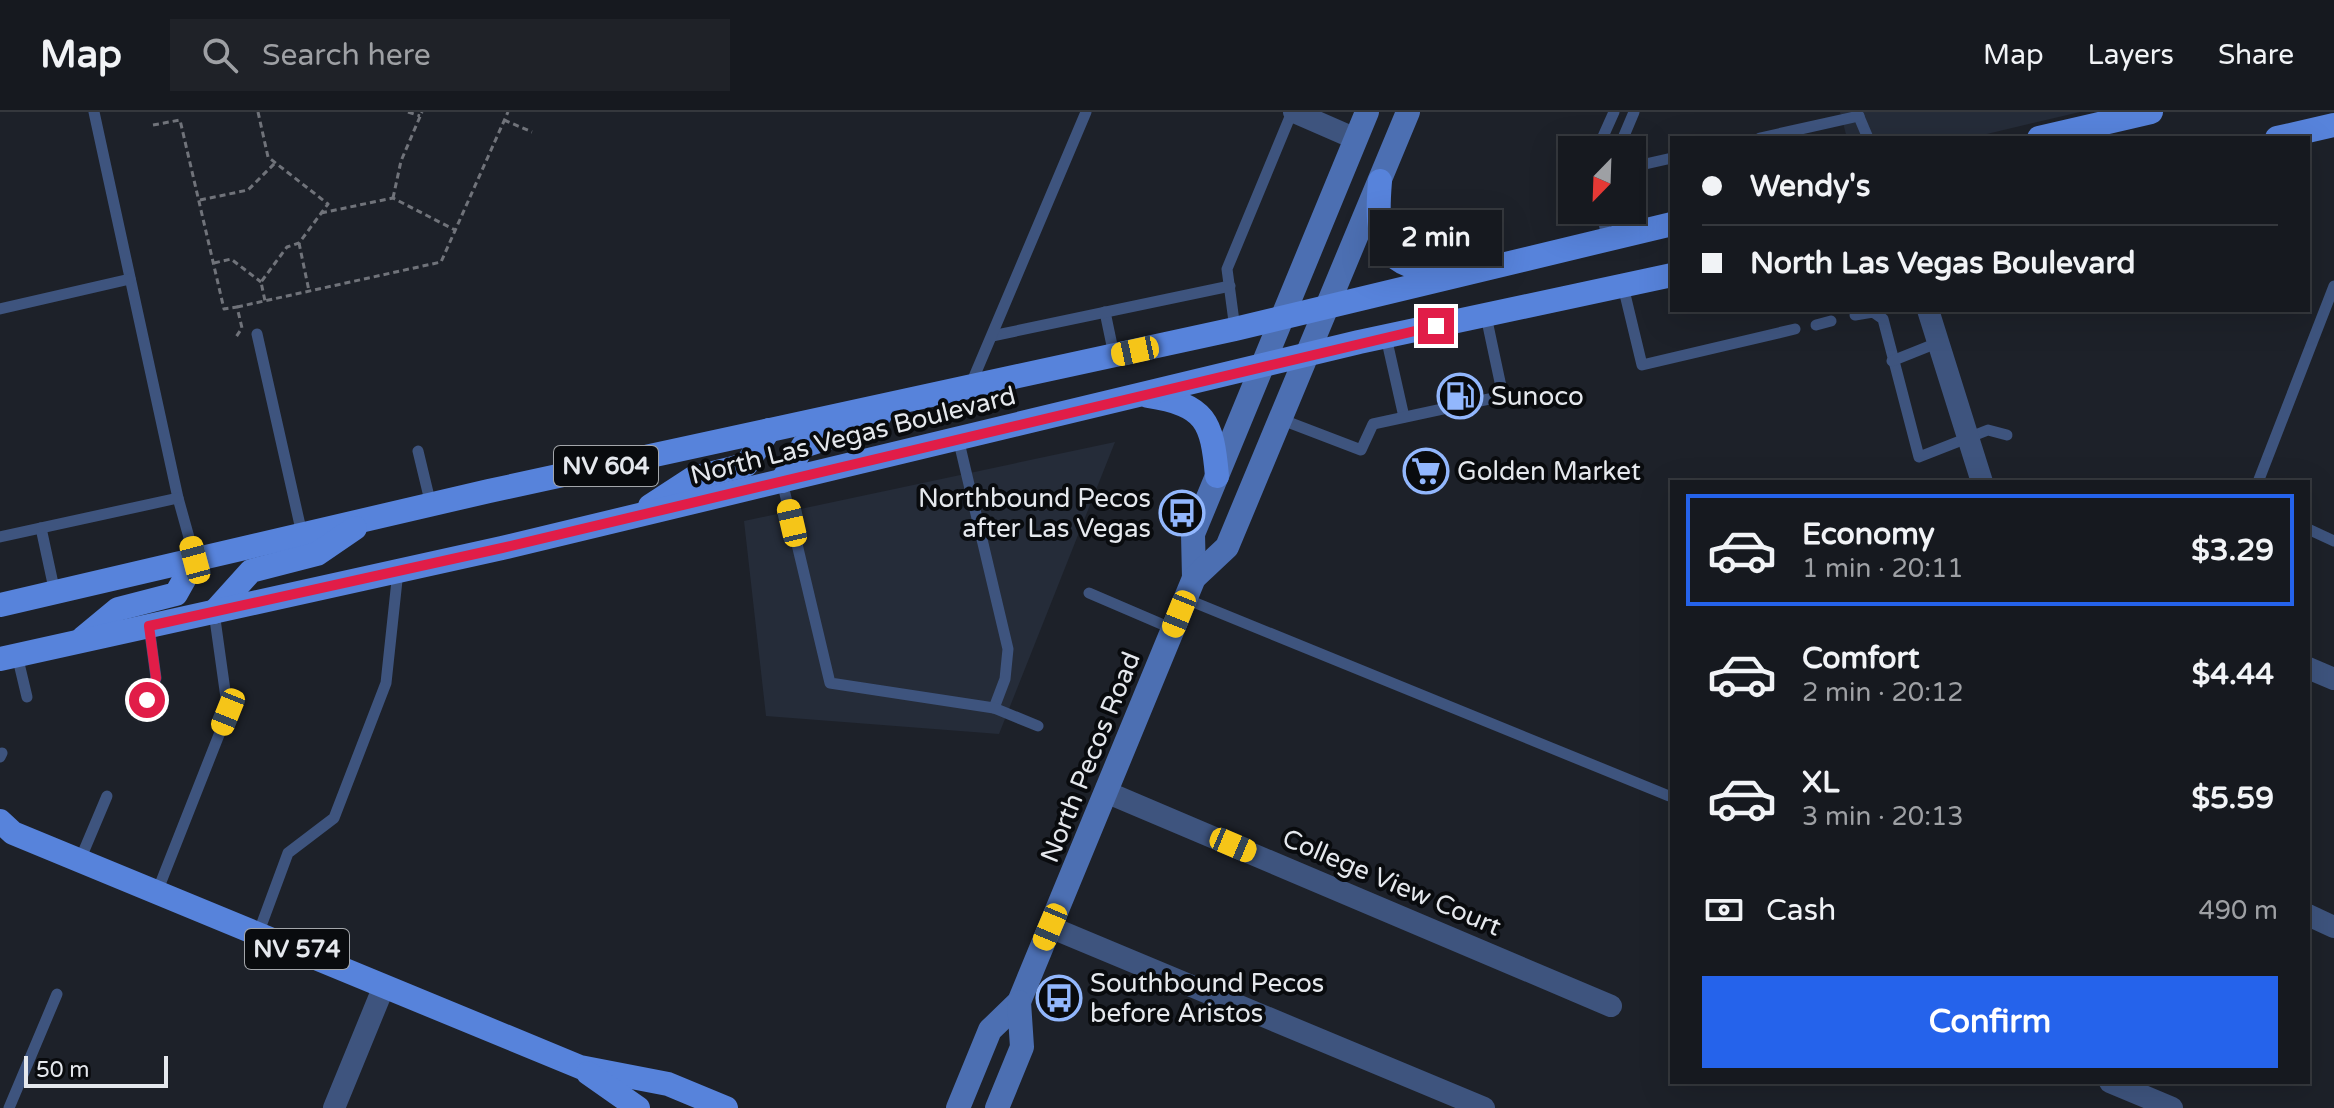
<!DOCTYPE html>
<meta charset="utf-8">
<style>
body{margin:0;font-family:"Varela Round",sans-serif;background:#1f2228;color:#f1f3f6;height:100vh;display:flex;flex-direction:column;font-size:30px;white-space:nowrap}
*{box-sizing:border-box;margin:0}
p{font-size:26px;color:#9ea0a4}
.icon{flex:none;width:44px;height:44px;fill:none;stroke:currentColor;stroke-width:2;stroke-linecap:round;stroke-linejoin:round}
.map{position:relative;flex:1;overflow:hidden}
.drawer{position:absolute;left:1670px;top:368px;width:640px;height:604px;display:flex;flex-direction:column;background:#16191f;border-radius:0px;box-shadow:0 8px 32px #0002,0 0 0 2px #35383d}
.drawer>*{flex:none}
.hud{position:absolute;left:1670px;top:24px;width:640px;height:176px;border-radius:0px;box-shadow:0 8px 32px #0002,0 0 0 2px #35383d;display:grid;align-content:center;height:176px;padding:0 32px;background:#16191f}
.needle{width:52px;rotate:203deg}
.tools{position:absolute;left:1558px;top:24px;display:grid;gap:16px}
.tools a{display:grid;place-items:center;width:88px;height:88px;border-radius:0px;background:#16191f;box-shadow:0 8px 32px #0002,0 0 0 2px #35383d;font-size:40px}
.scale{position:absolute;left:24px;bottom:20px;width:144px;box-sizing:border-box;padding-left:8px;border:4px solid #e5e8ed;border-top:0;font-size:22px;line-height:28px;white-space:nowrap;color:#e5e8ed;-webkit-text-stroke:6px #090b0e;paint-order:stroke}
.end{position:absolute;width:36px;height:36px;margin:-18px;border:10px solid #e11d48;background:#fff;box-shadow:0 0 0 4px #fff}
.from{border-radius:50%}
.bubble{position:absolute;height:56px;border-radius:0px;background:#16191f;box-shadow:0 8px 32px #0002,0 0 0 2px #35383d;font-size:26px;font-weight:700;line-height:56px;text-align:center}
.car{position:absolute;width:24px;height:48px;margin:-24px -12px;border-radius:10px;box-shadow:0 0 6px 2px #0007;background:linear-gradient(#f5c518 24%,#345 0 40%,#f5c518 0 76%,#345 0 86%,#f5c518 0)}
.hud b{display:flex;align-items:center;gap:28px;height:76px;font-size:30px}
.hud b+b{border-top:2px solid #35383d}
.hud i{width:20px;height:20px;background:#f1f3f6}
ul{padding:14px 0 0;list-style:none}
li{display:flex;align-items:center;gap:24px;height:112px;margin:0 16px 12px;padding:0 16px;border:4px solid transparent;border-radius:0px}
li div{flex:1}
li b{display:block;font-size:30px}
li em{font-style:normal;font-weight:700}
li.on{border-color:#2563eb}
li>.icon{width:72px;height:72px;stroke-width:1.5}
.pay{display:flex;align-items:center;gap:20px;height:88px;padding:0 32px;font-size:30px}
.pay p{margin-inline-start:auto}
.primary-button{display:flex;gap:16px;margin-top:auto;padding:16px 32px}
.primary-button a{flex:1;height:92px;border-radius:0px;background:#2563eb;color:#fff;font-size:32px;font-weight:700;line-height:92px;text-align:center}
header{display:flex;align-items:center;gap:48px;box-sizing:border-box;height:112px;padding:0 40px;background:#16191f;border-bottom:2px solid #35383d}
header strong{font-size:38px}
nav{display:flex;gap:44px;margin-inline-start:auto;font-size:28px}
.search{width:560px;height:72px;background:#1f2228;display:flex;align-items:center;gap:20px;box-sizing:border-box;padding:0 28px;border-radius:0px;color:#9ea0a4;font-size:30px}
.map>svg:first-child{display:block}
</style>
<header>
<strong>Map</strong>
<div class="search"><svg class="icon" aria-label="search" viewBox="0 0 24 24"><circle cx="10" cy="10" r="6"/><path d="M15 15l6 6"/></svg>Search here</div>
<nav><a>Map</a><a>Layers</a><a>Share</a></nav>
</header>
<div class="map">
<svg width="2334" height="996" viewBox="0 0 2334 996">
<rect width="100%" height="100%" fill="#1d2129"/>
<g fill="#252c39">
<polygon points="1840,0 2080,0 1970,26 1847,26"/>
<polygon points="1115,330 999,622 766,604 744,409"/>
</g>
<g fill="none" stroke-linecap="round" stroke-linejoin="round">
<g stroke="#70737a" stroke-width="3" stroke-dasharray="6 4" stroke-linecap="butt">
<polyline points="258,0 268,45 328,92 299,131 287,135 261,170 265,189"/>
<polyline points="408,0 420,4"/>
<polyline points="504,8 532,20"/>
<polyline points="153,13 180,8 224,197 237,195 242,216 236,225"/>
<polyline points="393,86 401,49 422,0"/>
<polyline points="200,88 248,78 276,50"/>
<polyline points="321,101 393,86 455,118"/>
<polyline points="299,131 309,179"/>
<polyline points="214,151 231,147 261,170"/>
<polyline points="237,195 441,150 508,0"/>
</g>
<g stroke="#3e547e" stroke-width="11">
<polyline points="94,0 178,386 195,447"/>
<polyline points="1857,0 1868,26"/>
<polyline points="1760,26 1859,4"/>
<polyline points="1597,38 1614,0"/>
<polyline points="1618,38 1634,0"/>
<polyline points="1632,55 1672,46"/>
<polyline points="1602,98 1607,128"/>
<polyline points="1623,174 1642,253 1795,217"/>
<polyline points="0,197 130,167"/>
<polyline points="1105,200 1114,243"/>
<polyline points="1855,203 1873,200 1883,207 1919,345 1988,318 2007,323"/>
<polyline points="1816,213 1831,209"/>
<polyline points="1235,217 1227,157 1292,0"/>
<polyline points="257,222 302,422"/>
<polyline points="992,224 1230,174"/>
<polyline points="1386,225 1404,305"/>
<polyline points="1892,249 1937,231"/>
<polyline points="971,272 1086,0"/>
<polyline points="1280,307 1361,338 1373,312 1503,284 1486,204"/>
<polyline points="958,326 1008,537 1005,567 994,596"/>
<polyline points="418,339 431,393"/>
<polyline points="782,369 830,571 994,596 1038,614"/>
<polyline points="2258,370 2334,174"/>
<polyline points="41,416 55,481"/>
<polyline points="2308,417 2334,429"/>
<polyline points="0,425 178,386"/>
<polyline points="1089,481 1173,517"/>
<polyline points="1186,487 1669,684"/>
<polyline points="17,543 27,585"/>
<polyline points="147,588 156,566 149,514"/>
<polyline points="0,645 2,641"/>
<polyline points="80,748 107,684"/>
<polyline points="157,780 228,600 214,500"/>
<polyline points="258,822 288,741 334,706 386,571 398,459"/>
<polyline points="9,996 57,882"/>
</g>
<g stroke="#3e547e" stroke-width="22">
<polyline points="1294,0 1356,27"/>
<polyline points="1928,198 1982,370"/>
<polyline points="2308,556 2334,567"/>
<polyline points="1106,680 1611,894"/>
<polyline points="2308,803 2334,815"/>
<polyline points="1050,815 1484,996"/>
<polyline points="2110,970 2172,996"/>
<polyline points="334,996 384,874"/>
</g>
<g stroke="#4c6fb2" stroke-width="24">
<polyline points="1194,466 1193,422 1367,0"/>
<polyline points="958,996 990,918 1019,890 1194,466 1227,435 1408,0"/>
<polyline points="997,996 1022,935 1019,890"/>
</g>
<g stroke="#5783db" stroke-width="24">
<polyline points="2039,26 2151,0"/>
<polyline points="2277,26 2334,13"/>
<path d="M 1380,69 C 1375,131 1381,157 1451,161"/>
<path d="M 1148,284 C 1206,293 1212,309 1217,364"/>
<polyline points="782,369 803,334 850,319 880,303"/>
<polyline points="650,394 693,366 746,353 769,318"/>
<polyline points="0,493 489,379 1235,217 1672,112"/>
<polyline points="214,500 251,459 317,442 355,416"/>
<polyline points="83,526 118,497 176,482 195,448"/>
<polyline points="0,547 502,436 1359,230 1672,163"/>
<polyline points="0,709 13,721 580,955 668,972 726,996"/>
<polyline points="588,961 638,996"/>
</g>
</g>
<g fill="none" stroke-linecap="round" stroke-linejoin="round">
<polyline stroke="#e11d48" stroke-width="10" points="147,588 156,566 149,514 502,436 1436,214"/>
</g>
<defs>
<g id="fuel-ring" transform="scale(2.3)"><circle r="9.5" fill="#090b0e" stroke="#92b7fd" stroke-width="1.5"/><path d="M-5.5-6h7V0h2V4h1.3V-2.5L3-4.5l.8-.8L6-3V5H2.5V1h-1V6h-7ZM-4.2-4.7v3.2H.2V-4.7Z" fill="#92b7fd"/></g>
<g id="supermarket-ring" transform="scale(2.3)"><circle r="9.5" fill="#090b0e" stroke="#92b7fd" stroke-width="1.5"/><path d="M-6-5.5h2.5l.6 2H6L4.5 2H-2.5L-4.4-4H-6ZM-1.5 3.2a1.3 1.3 0 1 0 .1 0ZM3 3.2a1.3 1.3 0 1 0 .1 0Z" fill="#92b7fd"/></g>
<g id="bus-ring" transform="scale(2.3)"><circle r="9.5" fill="#090b0e" stroke="#92b7fd" stroke-width="1.5"/><path d="M-5-6H5V4H4V6H2V4H-2V6H-4V4H-5ZM-3.5-4V0h7V-4ZM-3.5 1.2v1.5H-2V1.2ZM2 1.2v1.5H3.5V1.2Z" fill="#92b7fd"/></g>
</defs>
<g fill-rule="evenodd">
<use href="#fuel-ring" x="1460" y="284"/>
<use href="#supermarket-ring" x="1426" y="359"/>
<use href="#bus-ring" x="1182" y="401"/>
<use href="#bus-ring" x="1059" y="886"/>
</g>
<g text-anchor="middle" stroke-width="8" stroke-linejoin="round" paint-order="stroke">
<g fill="#090b0e" stroke="#a3a6aa" stroke-width="2">
<rect x="554" y="334" width="104" height="40" rx="6"/>
<rect x="245" y="817" width="104" height="40" rx="6"/>
</g>
<g font-size="24" font-weight="bold" fill="#e5e8ed">
<text x="606" y="362">NV 604</text>
<text x="297" y="845">NV 574</text>
</g>
<g font-size="26" fill="#e5e8ed" stroke="#090b0e" text-anchor="start">
<text x="1491" y="293">Sunoco</text>
<text x="1457" y="368">Golden Market</text>
<text x="1151" y="395" text-anchor="end">Northbound Pecos<tspan x="1151" dy="30">after Las Vegas</tspan></text>
<text x="1090" y="880">Southbound Pecos<tspan x="1090" dy="30">before Aristos</tspan></text>
</g>
<g font-size="26" fill="#e5e8ed" stroke="#090b0e">
<text transform="translate(853 323) rotate(-14)" y="9">North Las Vegas Boulevard</text>
<text transform="translate(1090 645) rotate(-68)" y="9">North Pecos Road</text>
<text transform="translate(1392 770) rotate(23)" y="9">College View Court</text>
</g>
</g>
</svg>
<div class="tools">
<a><svg class="needle" viewBox="-14 -14 28 28"><path d="M0-13l5 13h-10z" fill="#e53935"/><path d="M0 13l5-13h-10z" fill="#9ea0a4"/></svg></a>
</div>
<div class="scale">50 m</div>
<i class="end from" style="left:147px;top:588px"></i>
<i class="end" style="left:1436px;top:214px"></i>
<div class="bubble" style="left:1370px;top:98px;width:132px">2 min</div>
<i class="car" style="left:1135px;top:239px;rotate:258deg"></i>
<i class="car" style="left:792px;top:411px;rotate:347deg"></i>
<i class="car" style="left:195px;top:448px;rotate:345deg"></i>
<i class="car" style="left:1179px;top:502px;rotate:202deg"></i>
<i class="car" style="left:228px;top:600px;rotate:202deg"></i>
<i class="car" style="left:1233px;top:733px;rotate:113deg"></i>
<i class="car" style="left:1050px;top:815px;rotate:203deg"></i>
<div class="hud">
<b><i class="from"></i>Wendy's</b>
<b><i></i>North Las Vegas Boulevard</b>
</div>
<section class="drawer">
<ul>
<li class="on"><svg class="icon" aria-label="car" viewBox="0 0 24 24"><path d="M5 17H2v-5l4-1 3-4h7l3 4 3 1v5h-3M9 17h6M6 11h13"/><circle cx="7" cy="17" r="2"/><circle cx="17" cy="17" r="2"/></svg><div><b>Economy</b><p>1 min · 20:11</p></div><em>$3.29</em></li>
<li><svg class="icon" aria-label="car" viewBox="0 0 24 24"><path d="M5 17H2v-5l4-1 3-4h7l3 4 3 1v5h-3M9 17h6M6 11h13"/><circle cx="7" cy="17" r="2"/><circle cx="17" cy="17" r="2"/></svg><div><b>Comfort</b><p>2 min · 20:12</p></div><em>$4.44</em></li>
<li><svg class="icon" aria-label="car" viewBox="0 0 24 24"><path d="M5 17H2v-5l4-1 3-4h7l3 4 3 1v5h-3M9 17h6M6 11h13"/><circle cx="7" cy="17" r="2"/><circle cx="17" cy="17" r="2"/></svg><div><b>XL</b><p>3 min · 20:13</p></div><em>$5.59</em></li>
</ul>
<div class="pay"><svg class="icon" aria-label="cash" viewBox="0 0 24 24"><path d="M3 7h18v10H3z"/><circle cx="12" cy="12" r="2"/></svg>Cash<p>490 m</p></div>
<div class="primary-button"><a>Confirm</a></div>
</section>
</div>
